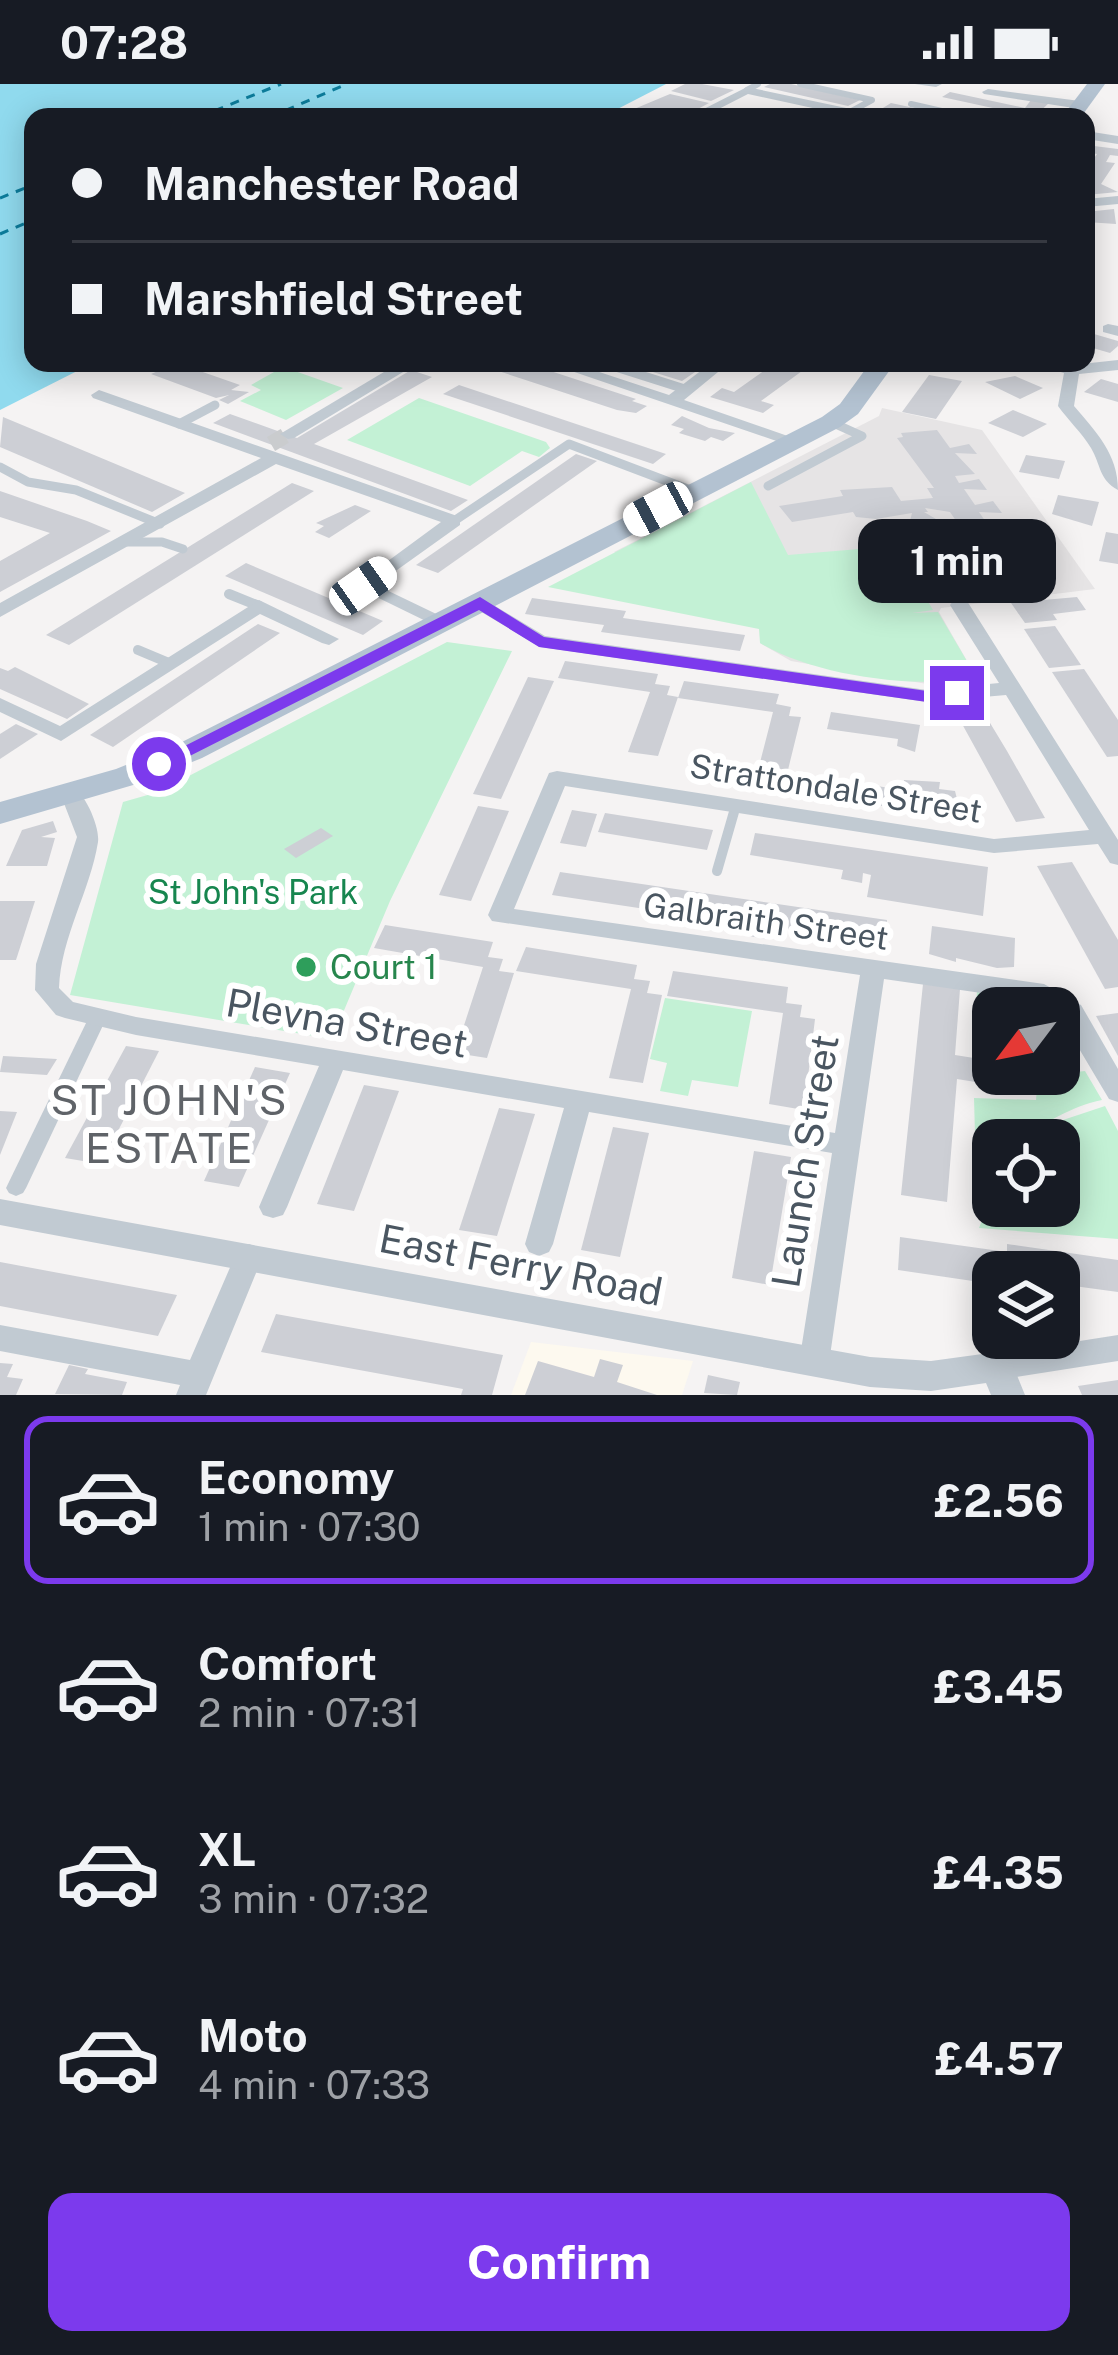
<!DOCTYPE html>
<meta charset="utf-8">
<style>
body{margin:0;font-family:"Public Sans",sans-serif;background:#20242c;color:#f1f3f6;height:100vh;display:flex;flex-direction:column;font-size:45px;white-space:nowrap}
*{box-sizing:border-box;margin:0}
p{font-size:39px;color:#9ea1a6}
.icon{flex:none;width:66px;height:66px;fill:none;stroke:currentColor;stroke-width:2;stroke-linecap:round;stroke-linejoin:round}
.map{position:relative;height:1311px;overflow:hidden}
.sheet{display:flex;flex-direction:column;background:#171b24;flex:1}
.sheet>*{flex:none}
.hud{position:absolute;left:24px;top:24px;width:1071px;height:264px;border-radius:24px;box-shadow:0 6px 30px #0003;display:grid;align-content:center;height:264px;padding:0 48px;background:#171b24}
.needle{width:78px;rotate:238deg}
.controls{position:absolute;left:972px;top:903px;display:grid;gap:24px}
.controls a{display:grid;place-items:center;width:108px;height:108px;border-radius:24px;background:#171b24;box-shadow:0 6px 30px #0003;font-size:60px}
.end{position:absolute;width:54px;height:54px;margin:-27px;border:15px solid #7c3aed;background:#fff;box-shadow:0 0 0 6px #fff}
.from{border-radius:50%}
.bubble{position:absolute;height:84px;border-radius:24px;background:#171b24;box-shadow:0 6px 30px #0003;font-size:39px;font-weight:700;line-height:84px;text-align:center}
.car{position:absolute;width:36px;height:72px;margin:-36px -18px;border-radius:15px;box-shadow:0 0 9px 3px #0007;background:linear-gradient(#fff 24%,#345 0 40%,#fff 0 76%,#345 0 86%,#fff 0)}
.hud b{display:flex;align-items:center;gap:42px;height:114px;font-size:45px}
.hud b+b{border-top:3px solid #363941}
.hud i{width:30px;height:30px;background:#f1f3f6}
ul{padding:21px 0 0;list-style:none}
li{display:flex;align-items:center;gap:36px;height:168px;margin:0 24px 18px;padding:0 24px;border:6px solid transparent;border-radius:24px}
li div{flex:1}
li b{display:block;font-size:45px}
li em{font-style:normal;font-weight:700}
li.current{border-color:#7c3aed}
li>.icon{width:108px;height:108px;stroke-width:1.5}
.primary-button{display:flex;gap:24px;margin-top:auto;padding:24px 48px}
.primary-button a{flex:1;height:138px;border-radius:24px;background:#7c3aed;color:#fff;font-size:48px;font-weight:700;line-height:138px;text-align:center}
.status{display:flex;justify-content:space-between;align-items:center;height:84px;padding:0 60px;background:#171b24;direction:ltr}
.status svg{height:33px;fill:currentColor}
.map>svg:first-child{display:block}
</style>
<div class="status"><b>07:28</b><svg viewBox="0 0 49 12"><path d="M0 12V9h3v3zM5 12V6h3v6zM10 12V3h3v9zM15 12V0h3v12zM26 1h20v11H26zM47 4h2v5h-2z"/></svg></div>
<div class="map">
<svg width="1118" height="1311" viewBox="0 0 1118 1311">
<rect width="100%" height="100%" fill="#f5f3f3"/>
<polygon fill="#fdf9ef" points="531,1258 693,1277 682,1311 511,1311"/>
<polygon fill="#e6e4e5" points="882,324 982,346 1095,505 941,524 939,528 974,589 968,596 927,600 791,577 760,559 760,545 614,468 879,332"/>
<g fill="#c3f1d5">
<polygon points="292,286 343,304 286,336 240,317 261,306 251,301 274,288"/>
<polygon points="419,314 546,358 550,364 539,373 522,367 470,402 347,356"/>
<path d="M 751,398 L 788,471 L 895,462 L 933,526 L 912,529 L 938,528 L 974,589 L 968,596 C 906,603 814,591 760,559 L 759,545 L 548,503 Z"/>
<polygon points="447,558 512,567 390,817 332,955 70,911 123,718 158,708"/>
<polygon points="977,906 1041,916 1047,924 993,924 993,965 974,964"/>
<polygon points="665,914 752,927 738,1003 692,996 688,1012 660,1007 667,979 650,975"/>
<path d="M 1085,987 L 1102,1016 C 1063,1023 1027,1056 993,1056 L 993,1073 L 976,1087 L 974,1014 L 1036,1016 L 1038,992 Z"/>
<polygon points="1105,1022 1118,1047 1118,1155 979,1144 993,1109 993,1122 1059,1122 1059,1056 1030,1056 1057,1038"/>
</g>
<polygon fill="#90daee" points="0,0 666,0 602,33 33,33 33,279 93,279 0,326"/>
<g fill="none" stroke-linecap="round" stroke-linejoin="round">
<g stroke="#0c7c9b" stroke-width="3" stroke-dasharray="9 8" stroke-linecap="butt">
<polyline points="199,33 281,0"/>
<polyline points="270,33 347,0"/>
<polyline points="0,114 33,101"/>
<polyline points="0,150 33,136"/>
</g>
</g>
<g fill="#cdcfd5">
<polygon points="685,0 702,0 734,6 711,17 671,7"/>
<polygon points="770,0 791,0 860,16 848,22 764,3"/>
<polygon points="950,8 1025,24 1031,16 1049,19 1034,33 942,13"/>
<polygon points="670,10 709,19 683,33 615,33"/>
<polygon points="891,19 947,31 947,33 907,33 878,27"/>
<polygon points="1086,61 1118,65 1118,72 1110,71 1106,78 1115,79 1101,100 1118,108 1086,111 1086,86 1097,70 1086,68"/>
<polygon points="1114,125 1116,140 1086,138 1086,128"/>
<polygon points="1094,250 1118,257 1118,262 1110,269 1086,262"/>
<polygon points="177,279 240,301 231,306 249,308 228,320 219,316 229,311 216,314 151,290"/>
<polygon points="526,279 636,315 632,317 647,322 636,329 617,326 477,280"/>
<polygon points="674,279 698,286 682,297 627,280"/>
<polygon points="775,279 813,279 761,317 774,321 763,329 710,313 722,304 734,308"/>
<polygon points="411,286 432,293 314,360 468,416 451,427 213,339 230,330 297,354"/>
<polygon points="929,291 962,297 936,335 902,328"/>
<polygon points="1015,292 1043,304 1020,315 985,298"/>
<polygon points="1101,295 1118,300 1118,318 1084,308"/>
<polygon points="459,301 666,370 653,380 443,310"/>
<polygon points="1013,326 1047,340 1023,353 988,339"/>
<polygon points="682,332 709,344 735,349 723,357 711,353 705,357 679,349 684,345 671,341"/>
<polygon points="3,333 63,358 185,409 152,428 0,363"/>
<polygon points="937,346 950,364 969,360 977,370 955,369 975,390 955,392 959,399 979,395 987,406 964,405 975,421 993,417 1002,429 979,428 990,444 1010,439 1019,452 994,451 1001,461 1021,459 1047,497 999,502 967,460 972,460 950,428 925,424 928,428 924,428 936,435 934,441 920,442 910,437 912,429 876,435 856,433 853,428 792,438 779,422 843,412 840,406 892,403 901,417 933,414 927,404 934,404 897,354 903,353 901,349"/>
<polygon points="576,370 597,377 438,489 416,481"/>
<polygon points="1026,371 1065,377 1059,395 1019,388"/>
<polygon points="292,399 314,407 69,561 46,551"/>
<polygon points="0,407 87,437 111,447 0,508 0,477 50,449 0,433"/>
<polygon points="1058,411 1099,418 1092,442 1052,430"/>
<polygon points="355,421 371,427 329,454 315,448 324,442 316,439"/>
<polygon points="1106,448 1118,450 1118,480 1099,477"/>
<polygon points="927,471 940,493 925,494 928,499 920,500 904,473"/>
<polygon points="246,479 383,537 363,551 225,492"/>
<polygon points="1077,513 1086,526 1053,530 1057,536 1025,539 1011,519"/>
<polygon points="532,514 626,527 623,534 745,551 740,567 601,548 604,541 525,530"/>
<polygon points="258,540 280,549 113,663 90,651"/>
<polygon points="1055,542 1081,581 1049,584 1024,545"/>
<polygon points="565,577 658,590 655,600 670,602 667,611 678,613 658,672 628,668 650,608 558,594"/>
<polygon points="15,583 89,620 67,635 0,605 0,584 8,587"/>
<polygon points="1084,585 1118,636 1118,672 1107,673 1052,588"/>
<polygon points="528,593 554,597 501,715 473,710"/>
<polygon points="684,597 779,610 776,620 791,623 789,632 801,633 786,694 757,690 773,628 678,614"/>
<polygon points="978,619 1007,667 1045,734 1016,738 961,638 944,640 935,624"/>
<polygon points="831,628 920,641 915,668 897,662 898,655 827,645"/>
<polygon points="16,640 38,650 0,675 0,650"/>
<polygon points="811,692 903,706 904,696 940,698 939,705 955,707 957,715 965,716 976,737 807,710"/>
<polygon points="478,722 509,727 471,817 439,811"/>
<polygon points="572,726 597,730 586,763 560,759"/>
<polygon points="605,729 713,746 707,766 598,748"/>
<polygon points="53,737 57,748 41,753 55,754 47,782 6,782 22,746"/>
<polygon points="321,744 333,752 296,774 284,765"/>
<polygon points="755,749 988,783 983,832 867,813 871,791 863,789 862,799 841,795 843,786 750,771"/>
<polygon points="1072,778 1118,856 1118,903 1105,905 1037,782"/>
<polygon points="560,788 887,836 884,860 767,842 765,855 749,852 752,841 552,811"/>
<polygon points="0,817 35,817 16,876 0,876"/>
<polygon points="385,841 493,858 488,873 503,875 499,887 514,889 487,974 455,969 483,883 374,864"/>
<polygon points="932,842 1015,854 1014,883 997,884 956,874 956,878 929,870"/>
<polygon points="526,863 637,881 634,895 650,897 647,909 662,911 643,999 609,994 631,905 516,887"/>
<polygon points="673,887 788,903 786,919 802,921 800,933 815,935 804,1026 769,1020 783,929 667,912"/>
<polygon points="923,900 960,905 955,971 993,977 993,990 1006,990 1006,1003 957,995 947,1118 901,1111"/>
<polygon points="1118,929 1118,972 1096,932"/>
<polygon points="126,962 159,967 101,1080 65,1074"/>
<polygon points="3,972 57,975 47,991 0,988"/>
<polygon points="255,983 290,989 239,1103 204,1097"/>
<polygon points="364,1001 399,1007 354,1127 317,1120"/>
<polygon points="499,1024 535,1030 497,1152 459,1146"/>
<polygon points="0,1027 17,1028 0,1071"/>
<polygon points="613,1043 649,1049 620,1173 581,1166"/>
<polygon points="754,1067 791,1073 770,1201 732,1194"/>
<polygon points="900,1153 1007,1168 1007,1160 1118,1176 1118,1208 1059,1200 1059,1188 993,1188 993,1200 898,1186"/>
<polygon points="0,1178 177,1211 158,1252 0,1222"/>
<polygon points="276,1230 503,1271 492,1311 461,1311 463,1305 261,1268"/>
<polygon points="600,1275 623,1281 617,1298 657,1311 525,1311 538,1277 594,1293"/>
<polygon points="0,1279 13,1280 7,1293 23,1295 16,1311 0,1311"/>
<polygon points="69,1281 88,1285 85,1290 127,1298 122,1311 55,1310"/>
<polygon points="708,1291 740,1298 737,1311 704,1309"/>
<polygon points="1118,1296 1118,1311 1082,1311 1078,1302"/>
</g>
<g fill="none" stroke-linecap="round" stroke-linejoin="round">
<polyline stroke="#caccce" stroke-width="16" stroke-dasharray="16 9" stroke-linecap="butt" points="271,360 288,350"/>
<g stroke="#c1cad2" stroke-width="6">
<polyline points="800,0 872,16 850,28"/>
<polyline points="747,6 758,0"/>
<polyline points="911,20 968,33"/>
</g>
<g stroke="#c1cad2" stroke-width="9">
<polyline points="603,279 688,306"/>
<polyline points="179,340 215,321"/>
<polyline points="0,383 28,398 76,406 160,440"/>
<polyline points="768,402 862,352 831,338"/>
<polyline points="454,437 569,360 693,407"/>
<polyline points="128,458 162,458 183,465"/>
</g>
<g stroke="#c1cad2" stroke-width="10">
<polyline points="229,510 259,522"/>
<polyline points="138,566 169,579"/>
<polyline points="717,787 736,721"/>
</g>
<polygon fill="#c1cad2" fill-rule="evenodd" points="97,929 103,930 106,935 26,1104 23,1109 16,1112 9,1109 6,1104 88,935 91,930"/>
<g fill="#c1cad2" fill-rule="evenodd">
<polygon points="915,0 942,0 936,3"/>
<polygon points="747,3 870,29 876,33 854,33 748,10 703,33 688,33"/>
<polygon points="988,5 1080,17 1086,21 1080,25 984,10 982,8"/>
<polygon points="1086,47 1118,52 1118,60 1086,55"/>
<polygon points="1118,112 1118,120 1086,123 1086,115"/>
<polygon points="1108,240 1118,242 1118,252 1103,248 1103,242"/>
<path d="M 1118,276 L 1118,286 L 1079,290 L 1074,322 C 1096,348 1118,370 1118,406 C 1099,396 1101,381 1091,364 C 1082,349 1068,336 1058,322 L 1064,289 L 1028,279 L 1072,281 Z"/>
<polygon points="399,279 413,282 294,354 288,355 280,350"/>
<polygon points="548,279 572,279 669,311 711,279 729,279 684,316 802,357 800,361 788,361"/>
<polygon points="99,306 460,433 460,441 376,501 453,538 450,542 436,542 354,502 441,438 276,380 0,533 0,519 261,374 93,314 91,311"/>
<path d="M 480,513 L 545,552 L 927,606 L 999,599 L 950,521 L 953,517 L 967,517 L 1118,756 L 1118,781 L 1110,779 L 1098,760 L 994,769 L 565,702 L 514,825 L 1044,900 L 1081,921 L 1118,985 L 1118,1018 L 1109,1015 L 1059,931 L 1059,924 L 1049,924 L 1038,917 L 884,895 L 829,1279 L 825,1288 L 814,1292 L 803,1288 L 799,1279 L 832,1069 L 589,1028 L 553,1160 L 549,1168 L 539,1172 L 529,1168 L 525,1160 L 564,1024 L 343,986 L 287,1123 L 283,1131 L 273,1134 L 263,1131 L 259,1123 L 319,982 L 136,951 L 65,934 L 56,931 L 35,906 L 36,880 L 77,753 L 60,709 L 71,702 C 85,708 100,743 98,758 C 90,808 61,852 59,904 L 73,918 L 136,933 L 835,1049 L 860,891 L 492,837 L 488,831 L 549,689 L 557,687 L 994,755 L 1089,746 L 1006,611 L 927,618 L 540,563 L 473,523 L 470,519 L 473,515 Z"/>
<polygon points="259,516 339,555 329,561 322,559 260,530 61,657 0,628 0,614 60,642"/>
<polygon points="249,1160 259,1164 263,1172 206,1311 176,1311 180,1301 0,1267 0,1241 190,1276 235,1172 239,1164"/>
<polygon points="1118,1251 1118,1277 997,1296 986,1292 982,1283 986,1274 997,1270"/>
</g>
<polygon fill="#c1cad2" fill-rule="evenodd" points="0,1115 870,1273 931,1277 997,1268 1009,1272 1025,1311 991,1311 986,1299 931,1307 870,1303 0,1141"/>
<g fill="#b3c2d1" fill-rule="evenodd">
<polygon points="1087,0 1105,0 1081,33 1062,33"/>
<polygon points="870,279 895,279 858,330 840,343 202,674 140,699 0,740 0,718 116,685 178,660 822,333 840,320"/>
</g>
</g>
<polygon fill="#7c3aed" points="480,513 544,553 927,607 957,603 967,609 927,618 539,563 479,526 166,684 149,680"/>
<circle fill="#2e9e5b" stroke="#fff" stroke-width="4.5" cx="306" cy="883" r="12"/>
<g text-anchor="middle" stroke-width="12" stroke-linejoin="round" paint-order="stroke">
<g font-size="33" fill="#4a5661" stroke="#fff">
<text transform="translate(836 704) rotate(9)" y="12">Strattondale Street</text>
<text transform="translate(766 837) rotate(8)" y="12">Galbraith Street</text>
</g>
<g font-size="33" fill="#17864f" stroke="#fff">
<text x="253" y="820">St John's Park</text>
</g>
<g font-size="33" fill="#27864d" stroke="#fff" text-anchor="start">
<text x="330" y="895">Court 1</text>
</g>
<g font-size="39" fill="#4a5661" stroke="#fff">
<text transform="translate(347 939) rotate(10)" y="14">Plevna Street</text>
<text transform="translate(805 1077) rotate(-81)" y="14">Launch Street</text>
<text transform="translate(521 1181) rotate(11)" y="14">East Ferry Road</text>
</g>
<g font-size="42" letter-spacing="3" fill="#5f6368" stroke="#fff">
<text x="170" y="1031">ST JOHN'S<tspan x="170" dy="48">ESTATE</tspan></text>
</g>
</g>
</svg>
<div class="controls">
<a><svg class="needle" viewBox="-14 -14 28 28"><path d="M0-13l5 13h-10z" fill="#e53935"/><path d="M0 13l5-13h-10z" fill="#9ea1a6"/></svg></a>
<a><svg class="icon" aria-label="locate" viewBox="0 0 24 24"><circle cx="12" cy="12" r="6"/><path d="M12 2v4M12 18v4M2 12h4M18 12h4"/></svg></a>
<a><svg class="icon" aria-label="layers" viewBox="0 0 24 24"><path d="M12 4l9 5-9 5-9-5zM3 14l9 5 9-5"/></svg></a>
</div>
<i class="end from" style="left:159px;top:680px"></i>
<i class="end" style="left:957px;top:609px"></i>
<div class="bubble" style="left:858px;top:435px;width:198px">1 min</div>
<i class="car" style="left:658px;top:425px;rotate:242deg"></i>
<i class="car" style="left:363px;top:502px;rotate:55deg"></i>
<div class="hud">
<b><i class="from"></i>Manchester Road</b>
<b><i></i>Marshfield Street</b>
</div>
</div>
<section class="sheet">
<ul>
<li class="current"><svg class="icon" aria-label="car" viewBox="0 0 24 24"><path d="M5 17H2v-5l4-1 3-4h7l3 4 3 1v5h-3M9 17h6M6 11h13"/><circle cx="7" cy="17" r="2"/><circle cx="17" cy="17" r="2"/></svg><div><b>Economy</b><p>1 min · 07:30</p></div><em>£2.56</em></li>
<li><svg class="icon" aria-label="car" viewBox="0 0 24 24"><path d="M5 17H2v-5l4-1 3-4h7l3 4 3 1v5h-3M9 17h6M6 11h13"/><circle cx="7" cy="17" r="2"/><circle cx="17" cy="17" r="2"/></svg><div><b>Comfort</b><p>2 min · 07:31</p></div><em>£3.45</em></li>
<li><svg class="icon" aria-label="car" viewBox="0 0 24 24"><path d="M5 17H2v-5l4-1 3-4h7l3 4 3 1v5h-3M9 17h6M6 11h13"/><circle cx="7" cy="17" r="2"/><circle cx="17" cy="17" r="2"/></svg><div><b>XL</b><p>3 min · 07:32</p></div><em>£4.35</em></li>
<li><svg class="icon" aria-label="car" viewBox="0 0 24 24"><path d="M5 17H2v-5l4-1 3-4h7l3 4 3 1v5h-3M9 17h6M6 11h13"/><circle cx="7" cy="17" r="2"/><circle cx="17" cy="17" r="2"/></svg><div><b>Moto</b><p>4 min · 07:33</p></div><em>£4.57</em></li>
</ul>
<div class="primary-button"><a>Confirm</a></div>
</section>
